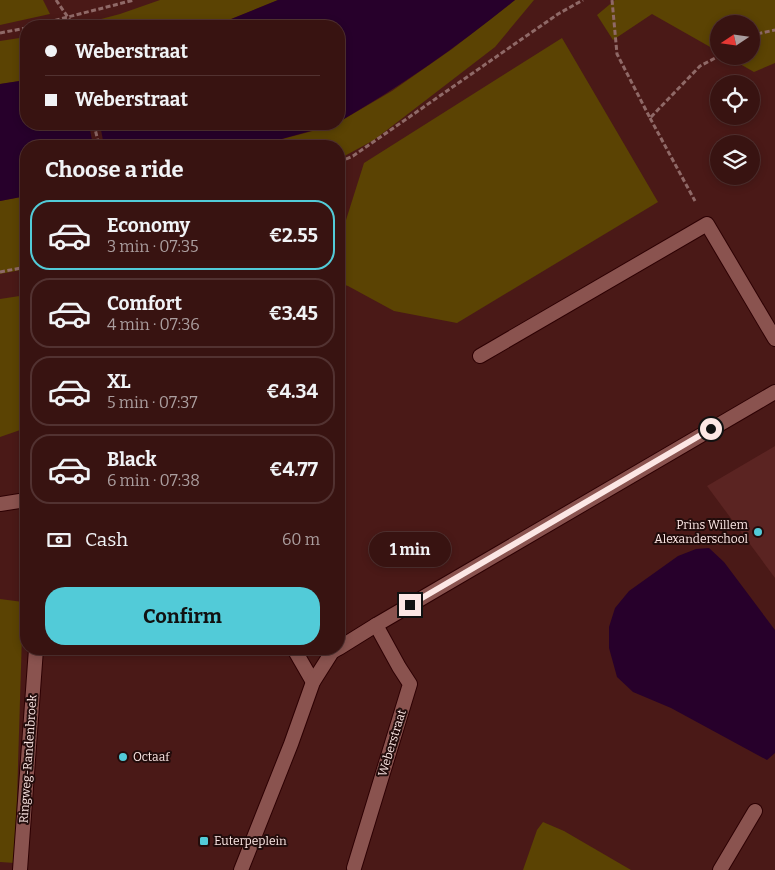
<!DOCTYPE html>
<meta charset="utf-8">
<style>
body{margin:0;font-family:Bitter,serif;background:#43201f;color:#f1f3f6;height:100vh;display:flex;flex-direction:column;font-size:19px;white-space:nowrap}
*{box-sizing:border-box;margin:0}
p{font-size:16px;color:#ab9e9f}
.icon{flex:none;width:28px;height:28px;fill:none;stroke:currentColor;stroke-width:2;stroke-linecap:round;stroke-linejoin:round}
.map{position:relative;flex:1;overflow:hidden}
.panel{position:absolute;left:20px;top:140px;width:325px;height:515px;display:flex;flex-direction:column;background:#381311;border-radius:20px;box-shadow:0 2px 8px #0003,0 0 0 1px #523231}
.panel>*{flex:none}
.banner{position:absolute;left:20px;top:20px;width:325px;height:110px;border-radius:20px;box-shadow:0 2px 8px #0003,0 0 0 1px #523231;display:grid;align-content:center;height:110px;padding:0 25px;background:#381311}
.needle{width:32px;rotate:257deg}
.controls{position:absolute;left:710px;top:15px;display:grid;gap:10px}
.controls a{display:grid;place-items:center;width:50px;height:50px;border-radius:50%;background:#381311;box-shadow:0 2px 8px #0003,0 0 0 1px #523231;font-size:25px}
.end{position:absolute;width:22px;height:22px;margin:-11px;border:6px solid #fce7e5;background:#111;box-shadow:0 0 0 2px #111}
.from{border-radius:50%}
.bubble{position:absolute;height:35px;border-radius:18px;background:#381311;box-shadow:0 2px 8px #0003,0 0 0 1px #523231;font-size:16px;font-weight:700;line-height:35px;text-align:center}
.banner b{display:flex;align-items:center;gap:18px;height:48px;font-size:19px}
.banner b+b{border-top:1px solid #523231}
.banner i{width:12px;height:12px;background:#f1f3f6}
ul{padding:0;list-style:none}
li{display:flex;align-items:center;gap:15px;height:70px;margin:0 10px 8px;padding:0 15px;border:2px solid #523231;border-radius:20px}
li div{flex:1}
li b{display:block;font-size:19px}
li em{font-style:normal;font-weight:700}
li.active{border-color:#52cbd8}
li>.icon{width:45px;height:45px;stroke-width:1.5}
h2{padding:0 25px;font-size:22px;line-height:60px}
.pay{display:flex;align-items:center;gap:12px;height:55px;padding:0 25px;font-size:19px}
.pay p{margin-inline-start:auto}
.cta{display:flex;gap:10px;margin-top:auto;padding:10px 25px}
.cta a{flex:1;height:58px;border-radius:20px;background:#52cbd8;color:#111;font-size:20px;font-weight:700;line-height:58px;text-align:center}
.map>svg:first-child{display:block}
</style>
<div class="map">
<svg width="775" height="870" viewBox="0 0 775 870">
<rect width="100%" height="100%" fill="#4a1917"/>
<polygon fill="#5b2422" points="775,446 775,578 707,486"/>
<g fill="#5b4303">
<polygon points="0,0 43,0 50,14 0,25"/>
<polygon points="160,0 278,0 214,26 82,26 82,24 120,14"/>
<polygon points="515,0 534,0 495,47 374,140 339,159 339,146 256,146 339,124 339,122 392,91 452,49"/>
<polygon points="615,0 775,0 775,63 754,72 726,56 751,56 751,24 719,24 719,52 652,14 613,40 597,15"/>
<polygon points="26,37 26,80 0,84 0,41"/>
<polygon points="562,38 658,202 457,323 394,311 348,286 339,283 339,227 346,220 364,163"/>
<polygon points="26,196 26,269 0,274 0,201"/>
<polygon points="26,295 26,428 0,437 0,299"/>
<polygon points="0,599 23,602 15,863 0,862"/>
<polygon points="543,822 564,831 631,870 523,870 537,830"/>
</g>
<g fill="#27002b">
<path d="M 278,0 L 515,0 C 460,45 401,86 339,122 L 339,26 L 214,26 Z"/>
<polygon points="26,80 26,124 336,124 256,146 26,146 26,196 0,201 0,84"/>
<polygon points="709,548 724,562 775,630 775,753 767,760 671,708 633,692 617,677 609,648 609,627 615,608 629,591 678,556 696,549"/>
</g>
<polygon fill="#4a1917" points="89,124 100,124 104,146 93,146"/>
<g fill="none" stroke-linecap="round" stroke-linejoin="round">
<g stroke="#2d0003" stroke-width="16">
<g id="service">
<polyline points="480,356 707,224 775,339"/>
<polyline points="0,504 26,500"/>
<polyline points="294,649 313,682"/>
<polyline points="354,868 410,684 399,667 376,625"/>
<polyline points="20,870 36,649"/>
<polyline points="720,870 755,811"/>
</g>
</g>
<g stroke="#2d0003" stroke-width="16">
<g id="minor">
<polyline points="339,648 376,625 775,392"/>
<polyline points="241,870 291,744 313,682 332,652 337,649"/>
</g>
</g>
<g stroke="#8f6967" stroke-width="3" stroke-dasharray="5 2.5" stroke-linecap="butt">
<polyline points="56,0 74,26"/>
<polyline points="612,0 617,54 650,118 700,66 719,56"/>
<polyline points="33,26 134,0"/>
<polyline points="0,33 26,28"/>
<polyline points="751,38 761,33 775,30"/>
<polyline points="650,118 695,201"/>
<polyline points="94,124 99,146"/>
<polyline points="339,162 353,156 558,14 583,0"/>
<polyline points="0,272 26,267"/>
</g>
<use href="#service" stroke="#8a534f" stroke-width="14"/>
<use href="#minor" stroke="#8a534f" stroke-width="14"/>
</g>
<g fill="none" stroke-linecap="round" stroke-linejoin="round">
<polyline stroke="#fce7e5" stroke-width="6" points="410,605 711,429"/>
</g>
<g fill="#52cbd8" stroke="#220c0b" stroke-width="2">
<circle cx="758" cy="532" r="5"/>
<circle cx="123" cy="757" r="5"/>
<rect x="199" y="836" width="10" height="10" rx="2.5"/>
</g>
<g text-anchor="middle" stroke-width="4" stroke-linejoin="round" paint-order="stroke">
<g font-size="12" fill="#fce7e5" stroke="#220c0b" text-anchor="start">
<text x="748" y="529" text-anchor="end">Prins Willem<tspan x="748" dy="14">Alexanderschool</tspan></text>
<text x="133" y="761">Octaaf</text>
<text x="214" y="845">Euterpeplein</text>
</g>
<g font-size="12" fill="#fce7e5" stroke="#220c0b">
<text transform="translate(392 743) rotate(-73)" y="4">Weberstraat</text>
<text transform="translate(28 759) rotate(-86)" y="4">Ringweg-Randenbroek</text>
</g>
</g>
</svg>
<div class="controls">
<a><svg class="needle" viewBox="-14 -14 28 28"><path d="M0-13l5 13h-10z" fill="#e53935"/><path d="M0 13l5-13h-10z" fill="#ab9e9f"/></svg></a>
<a><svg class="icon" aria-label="locate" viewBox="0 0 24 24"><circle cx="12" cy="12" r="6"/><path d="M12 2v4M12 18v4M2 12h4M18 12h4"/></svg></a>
<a><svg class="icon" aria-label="layers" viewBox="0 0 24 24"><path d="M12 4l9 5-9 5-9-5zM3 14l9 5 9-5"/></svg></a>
</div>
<i class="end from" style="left:711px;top:429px"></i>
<i class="end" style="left:410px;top:605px"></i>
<div class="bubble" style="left:369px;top:532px;width:82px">1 min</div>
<div class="banner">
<b><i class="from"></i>Weberstraat</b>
<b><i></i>Weberstraat</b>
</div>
<section class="panel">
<h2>Choose a ride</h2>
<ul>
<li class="active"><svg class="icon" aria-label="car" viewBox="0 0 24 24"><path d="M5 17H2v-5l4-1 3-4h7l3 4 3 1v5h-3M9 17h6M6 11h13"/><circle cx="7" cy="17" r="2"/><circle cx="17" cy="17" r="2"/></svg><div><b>Economy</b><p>3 min · 07:35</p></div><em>€2.55</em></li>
<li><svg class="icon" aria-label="car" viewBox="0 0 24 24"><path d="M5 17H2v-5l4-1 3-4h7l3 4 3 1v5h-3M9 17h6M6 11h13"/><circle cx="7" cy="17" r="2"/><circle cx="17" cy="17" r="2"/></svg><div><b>Comfort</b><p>4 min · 07:36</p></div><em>€3.45</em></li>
<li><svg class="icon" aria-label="car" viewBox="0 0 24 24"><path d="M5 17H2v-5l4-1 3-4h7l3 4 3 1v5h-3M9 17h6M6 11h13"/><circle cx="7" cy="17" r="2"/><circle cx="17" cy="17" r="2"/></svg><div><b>XL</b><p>5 min · 07:37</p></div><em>€4.34</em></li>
<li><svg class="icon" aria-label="car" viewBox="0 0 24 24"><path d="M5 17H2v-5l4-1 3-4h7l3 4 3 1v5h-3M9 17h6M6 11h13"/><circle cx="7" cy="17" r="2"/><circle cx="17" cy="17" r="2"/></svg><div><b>Black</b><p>6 min · 07:38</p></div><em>€4.77</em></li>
</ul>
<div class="pay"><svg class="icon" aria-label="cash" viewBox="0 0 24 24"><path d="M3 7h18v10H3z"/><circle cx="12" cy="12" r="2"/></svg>Cash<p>60 m</p></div>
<div class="cta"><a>Confirm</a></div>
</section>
</div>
